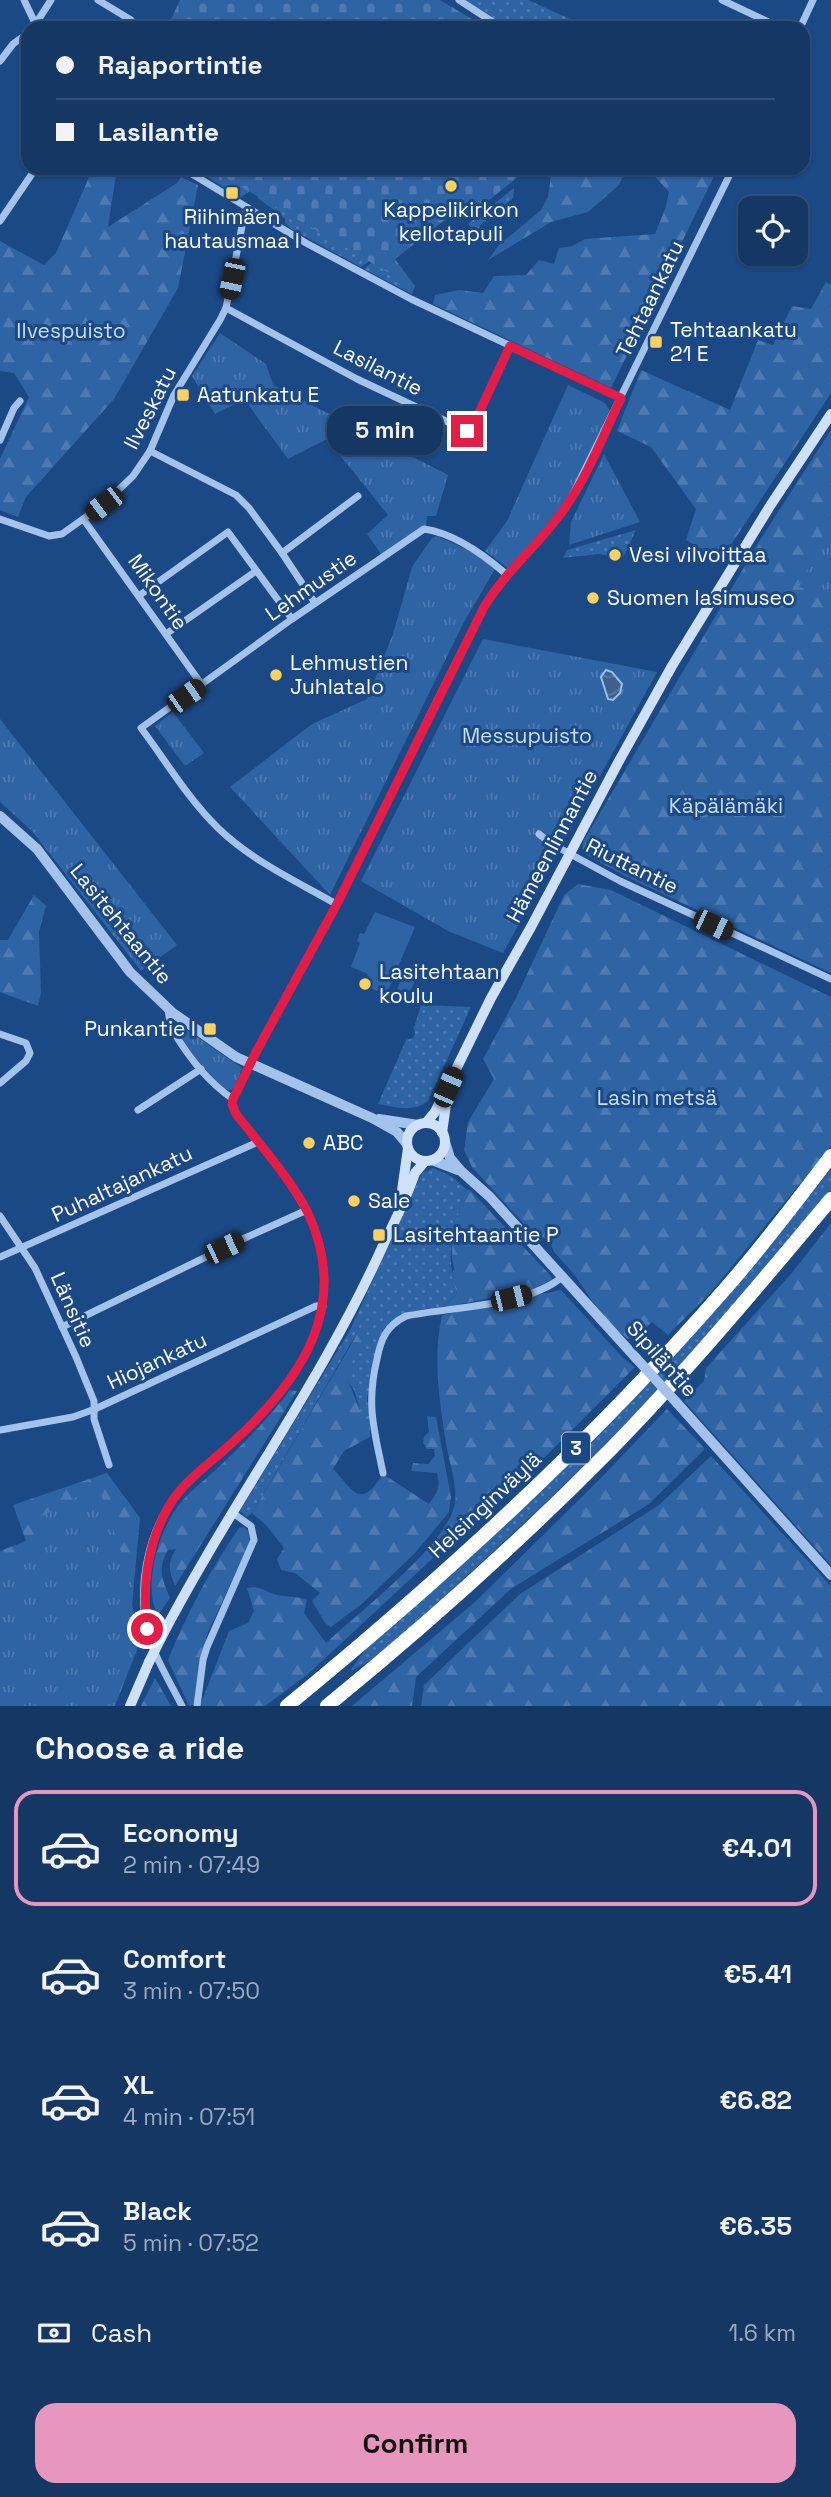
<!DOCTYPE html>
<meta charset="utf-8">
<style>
body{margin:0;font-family:"Space Grotesk",sans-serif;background:#21426d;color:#f1f3f6;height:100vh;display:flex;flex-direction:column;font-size:26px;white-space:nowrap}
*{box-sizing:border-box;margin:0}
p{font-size:23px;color:#9dacbf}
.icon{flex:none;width:38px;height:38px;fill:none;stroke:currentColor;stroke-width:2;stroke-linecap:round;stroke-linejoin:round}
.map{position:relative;height:1706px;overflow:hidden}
.sheet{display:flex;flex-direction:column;background:#143764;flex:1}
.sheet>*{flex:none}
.banner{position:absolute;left:21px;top:21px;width:789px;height:154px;border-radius:21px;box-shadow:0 2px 5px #0004,0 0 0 2px #335178;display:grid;align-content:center;height:154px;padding:0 35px;background:#143764}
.fabs{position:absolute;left:738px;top:196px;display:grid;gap:14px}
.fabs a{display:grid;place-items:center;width:70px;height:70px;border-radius:14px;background:#143764;box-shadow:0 2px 5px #0004,0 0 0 2px #335178;font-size:35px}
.end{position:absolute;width:32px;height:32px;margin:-16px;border:9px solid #e11d48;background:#fff;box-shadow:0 0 0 4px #fff}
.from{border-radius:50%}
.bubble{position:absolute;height:49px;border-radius:21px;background:#143764;box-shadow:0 2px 5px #0004,0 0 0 2px #335178;font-size:23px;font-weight:600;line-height:49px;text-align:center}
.car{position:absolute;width:21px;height:42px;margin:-21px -10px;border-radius:9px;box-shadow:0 0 5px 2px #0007;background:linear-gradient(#222 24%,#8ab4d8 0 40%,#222 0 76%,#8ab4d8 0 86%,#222 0)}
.banner b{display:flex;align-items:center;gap:24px;height:66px;font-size:26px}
.banner b+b{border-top:2px solid #335178}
.banner i{width:18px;height:18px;background:#f1f3f6}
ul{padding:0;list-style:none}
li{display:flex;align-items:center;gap:21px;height:116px;margin:0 14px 10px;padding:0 21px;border:4px solid transparent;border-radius:21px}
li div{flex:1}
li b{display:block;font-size:26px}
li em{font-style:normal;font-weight:600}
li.active{border-color:#e797bd}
li>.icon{width:63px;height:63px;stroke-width:1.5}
h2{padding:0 35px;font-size:32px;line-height:84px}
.pay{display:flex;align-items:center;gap:18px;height:77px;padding:0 35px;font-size:26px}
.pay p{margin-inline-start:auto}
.button{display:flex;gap:14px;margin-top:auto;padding:14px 35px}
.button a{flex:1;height:80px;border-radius:21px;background:#e797bd;color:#111;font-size:28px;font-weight:600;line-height:80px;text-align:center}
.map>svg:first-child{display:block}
</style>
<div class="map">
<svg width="831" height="1706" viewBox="0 0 831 1706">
<defs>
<pattern id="grass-dots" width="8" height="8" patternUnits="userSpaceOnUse" patternTransform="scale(1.75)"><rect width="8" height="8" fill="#2e63a4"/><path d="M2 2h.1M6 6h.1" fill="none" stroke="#4d7ab2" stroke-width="1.8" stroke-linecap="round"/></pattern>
<pattern id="forest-firs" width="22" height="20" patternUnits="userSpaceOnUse" patternTransform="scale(1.75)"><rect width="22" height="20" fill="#2e63a4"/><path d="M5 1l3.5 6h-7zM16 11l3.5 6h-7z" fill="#4d7ab2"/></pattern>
<pattern id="cemetery-stones" width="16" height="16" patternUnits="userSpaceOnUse" patternTransform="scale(1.75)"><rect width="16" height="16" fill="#2e63a4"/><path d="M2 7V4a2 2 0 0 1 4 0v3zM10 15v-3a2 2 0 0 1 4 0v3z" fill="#4d7ab2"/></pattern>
<pattern id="park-tufts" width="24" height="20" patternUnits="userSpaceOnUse" patternTransform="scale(1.75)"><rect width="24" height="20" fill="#2e63a4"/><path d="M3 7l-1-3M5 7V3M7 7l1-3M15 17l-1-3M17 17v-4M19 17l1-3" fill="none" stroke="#4d7ab2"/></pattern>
<pattern id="water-waves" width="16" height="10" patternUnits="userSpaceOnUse" patternTransform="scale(1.75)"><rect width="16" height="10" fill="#3e608d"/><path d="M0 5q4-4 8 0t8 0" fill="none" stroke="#5b789e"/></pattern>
</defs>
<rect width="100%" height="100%" fill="#1b4986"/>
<g fill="url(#grass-dots)">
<polygon points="463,0 528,0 590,28 508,28"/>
<polygon points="194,168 214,168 251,190 240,198"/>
<polygon points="514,188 513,198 479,226 483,231 478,236 468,224"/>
<polygon points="258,194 370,261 361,267 291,229 285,223 285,219 258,198"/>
<polygon points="372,262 415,286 412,294 364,269"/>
<polygon points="636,530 623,558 598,554 563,558 567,550"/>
<path d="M 421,1005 L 471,1007 L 428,1101 C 412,1113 396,1107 378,1104 L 406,1040 L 413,1038 L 415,1034 L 414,1028 Z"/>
<path d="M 433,1168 L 451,1176 L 466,1189 C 454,1225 444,1256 457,1293 L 442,1308 L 385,1327 L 367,1398 L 370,1423 L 362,1416 L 354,1390 L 344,1376 L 368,1329 L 354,1338 L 252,1513 L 247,1517 L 240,1511 L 350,1330 L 422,1173 Z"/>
<path d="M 831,1169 L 831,1190 C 770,1262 710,1333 646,1402 C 561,1492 468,1574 377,1658 L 350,1671 L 367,1647 L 737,1285 Z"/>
</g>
<g fill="url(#forest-firs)">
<polygon points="93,168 117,168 108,227 177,183 181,177 198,185 178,288 114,399 26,497 18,517 0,510 0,459 29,397 14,373 0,371 0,241 44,265 56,253"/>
<polygon points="552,168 627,168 619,185 588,212 551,222 488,260 499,245 541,210 548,197"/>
<polygon points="647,168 718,168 611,388 433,304 435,295 459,290 483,293 494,276 526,275 539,260 554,264 559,248 572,246 585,239 655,234 665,209 669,192"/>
<polygon points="826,282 831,285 831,393 721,560 686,540 696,509 651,447 617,431 641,370 730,410 758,340 773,345 792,306 811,309"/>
<polygon points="831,430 831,973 627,877 583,853 583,842 760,540"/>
<polygon points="578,884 611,890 831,997 831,1146 710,1293 668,1335 652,1322 636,1337 628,1339 605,1320 574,1274 554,1252 549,1240 532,1233 472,1167 464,1150 468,1122 494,1079 483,1059 515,1000 564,895"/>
<polygon points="34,895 46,906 39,932 41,993 38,1006 0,992 0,940 8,940"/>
<path d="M 466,1189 L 470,1190 L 550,1275 L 552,1279 L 543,1287 L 442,1308 L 457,1293 L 451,1275 L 454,1269 C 448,1241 457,1216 466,1189 Z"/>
<polygon points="831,1223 831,1565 684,1401 704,1381 706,1368 791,1274"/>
<path d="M 561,1290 L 623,1358 L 635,1367 L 483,1519 L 460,1533 L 307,1675 L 265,1706 L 200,1706 L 229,1631 L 248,1623 L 254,1611 L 247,1588 C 261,1585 264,1592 277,1595 C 287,1597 296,1596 307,1600 L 304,1613 L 326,1643 C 357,1614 444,1547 454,1507 C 459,1490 450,1466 447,1449 C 440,1404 432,1360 442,1315 Z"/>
<path d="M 362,1326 L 369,1328 L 345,1376 C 355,1392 357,1412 370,1423 L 370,1437 L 344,1451 L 333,1469 C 353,1489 359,1510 381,1477 L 386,1476 L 429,1504 C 437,1493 441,1487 437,1473 L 411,1471 L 413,1463 L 428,1464 L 435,1456 L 434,1449 L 427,1449 L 423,1443 L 424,1437 L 429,1432 L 427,1416 L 436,1417 L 451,1497 L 449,1512 L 415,1553 L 363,1603 L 331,1627 L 325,1623 L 312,1601 L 320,1593 L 295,1573 L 281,1570 L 277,1559 L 284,1548 L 266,1525 L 252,1513 Z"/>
<path d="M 290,1390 L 297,1391 L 175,1586 C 169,1571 167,1563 176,1549 L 168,1550 C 157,1570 162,1578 170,1598 L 158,1615 C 143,1588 157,1538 174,1512 C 185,1494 204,1481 220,1466 C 245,1442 269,1418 290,1390 Z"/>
<polygon points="667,1409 705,1449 649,1504 512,1588 416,1677 412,1706 352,1706 475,1602 599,1480"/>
<polygon points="711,1456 831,1586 831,1706 421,1706 424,1685 520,1594 659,1505"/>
<polygon points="107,1473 140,1518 132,1605 140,1642 115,1706 0,1706 0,1551 26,1541 13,1505"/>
<path d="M 244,1527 L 248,1531 L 250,1542 L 208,1632 L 199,1663 L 194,1704 L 189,1706 L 168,1660 C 187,1613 210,1570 239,1528 Z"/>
<polygon points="155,1678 171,1706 141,1706"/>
</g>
<g fill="url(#cemetery-stones)">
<polygon points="180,0 440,0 487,28 167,28"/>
<polygon points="209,168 529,168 468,217 460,208 395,259 415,286 415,288"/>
</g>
<g fill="url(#park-tufts)">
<polygon points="220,333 266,364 273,385 448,475 436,516 427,516 426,526 382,555 367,534 388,515 327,439 288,459 244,399 215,414 192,376"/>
<polygon points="568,385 605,403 611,413 563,507 542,535 508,568 485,551 507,521"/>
<polygon points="604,454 640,522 569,545 571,522"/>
<polygon points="831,520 831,595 799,587"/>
<polygon points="437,536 474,553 495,569 464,622 330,895 230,787 312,724 367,699 393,634 412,567 432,538"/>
<polygon points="483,639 657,672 503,953 448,931 361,881"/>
<polygon points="173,712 204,753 185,766 155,726"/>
<polygon points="0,719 177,945 141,971 32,831 0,802"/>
<polygon points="177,1023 242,1068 234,1089 229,1090 223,1088 198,1061 175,1030 174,1024"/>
<polygon points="98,1485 133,1587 132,1605 139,1637 114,1706 0,1706 0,1566 42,1541 35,1520"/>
</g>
<g fill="#2e63a4">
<polygon points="375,912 415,927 386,995 364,985 368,974 351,967 360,943 357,941 360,933 364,934"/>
<polygon points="404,972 416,979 406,1000 395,994"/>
</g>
<polygon fill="url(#water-waves)" stroke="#96beee" stroke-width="2" points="606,670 612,672 622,684 620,693 613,700 608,699 601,677"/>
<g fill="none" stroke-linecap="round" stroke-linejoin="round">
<g stroke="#a3c3ec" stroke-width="7">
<polyline points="24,0 36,25"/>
<polyline points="98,0 131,20"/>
<polyline points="459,0 502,28"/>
<polyline points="722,0 781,28"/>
<polyline points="33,28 51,0"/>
<polyline points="800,28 813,0"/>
<polyline points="0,61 13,44 28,33"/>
<polyline points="182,168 306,243 411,299 621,398"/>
<polyline points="0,221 36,168"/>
<polyline points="226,308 357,379 467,431 471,430 510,346"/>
<polyline points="0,440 14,408 20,401"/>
<polyline points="150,451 236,495 249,508 282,553 358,496"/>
<polyline points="0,519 49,536 62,534 104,504 133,476 150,451 174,395 220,320 226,308 244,216 248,208"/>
<polyline points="84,520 202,685"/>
<polyline points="282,553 315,603"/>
<polyline points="140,595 228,532 292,619"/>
<polyline points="166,634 256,571"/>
<polyline points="539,834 550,843 620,881 831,979"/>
<path d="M 336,904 C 296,881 252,861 218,828 C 188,799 166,761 141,728 L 292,619 L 424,529 C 454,533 484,555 506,574"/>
<path d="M 168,1009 C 169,1017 170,1025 173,1031 C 188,1056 209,1083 233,1099"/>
<polyline points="0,1034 26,1043 30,1053 26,1061 0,1083"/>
<polyline points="138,1110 201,1069"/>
<polyline points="0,1216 35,1268 76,1357 94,1401 94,1419 109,1465"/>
<polyline points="0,1257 258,1142"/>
<polyline points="62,1327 245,1238 307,1210"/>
<polyline points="0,1430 73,1417 95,1409 316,1306 323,1306"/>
<path d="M 383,1473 C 374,1429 366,1405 377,1359 C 381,1339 386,1326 406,1316 C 451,1307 528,1306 562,1277"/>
<path d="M 182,1706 C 170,1682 153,1655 147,1629 C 137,1584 149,1527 179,1492 C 198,1470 224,1451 245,1431 C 302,1377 345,1308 314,1228 C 297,1186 263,1149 236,1114 L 232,1102 C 263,1034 303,970 337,903 C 387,806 433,705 484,607 C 509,567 547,539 571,498 L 733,168"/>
<polyline points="197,1706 203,1660 207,1647 254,1540 251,1526 233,1513"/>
</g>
<g stroke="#a3c3ec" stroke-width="10">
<polyline points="0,816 37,849 130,972 173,1013 236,1057 372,1118 397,1132 407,1144"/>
<polyline points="379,1119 418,1125"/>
<polyline points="445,1142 450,1158 461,1171 490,1197 636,1358"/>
<polyline points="432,1160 458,1170"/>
<polyline points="677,1403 831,1575"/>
</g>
<g stroke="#cfe1f9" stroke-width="10">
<polyline points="426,1123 435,1112 491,998 531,927 619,761 672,666 770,506 831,414"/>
<circle cx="426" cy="1142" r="19"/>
<polyline points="442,1133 447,1097"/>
<polyline points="401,1198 408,1148"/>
<path d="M 161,1638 C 231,1503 323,1381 385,1241 C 396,1219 407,1197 415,1173 L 425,1161"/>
<polyline points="130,1706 149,1662"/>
</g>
<g stroke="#fff" stroke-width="14">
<path d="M 287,1706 C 443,1578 592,1442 725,1289 C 762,1247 797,1201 831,1156"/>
<path d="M 327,1706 C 424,1627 522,1539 610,1450 C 688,1370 760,1284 831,1199"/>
</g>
<polyline stroke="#a3c3ec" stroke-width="10" points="636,1358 677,1403"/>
<polyline stroke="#cfe1f9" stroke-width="10" points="149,1662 161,1638"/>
</g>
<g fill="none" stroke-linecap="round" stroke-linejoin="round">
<path stroke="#e11d48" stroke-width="9" d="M 147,1629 C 142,1585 147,1544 169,1506 C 184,1480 212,1462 233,1442 C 302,1379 351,1307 308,1213 C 293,1182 258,1142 236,1114 L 232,1104 L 233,1099 L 256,1052 L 337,904 L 484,607 C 507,569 537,547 562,512 C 587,478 603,436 621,398 L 510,346 L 471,430 L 467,431"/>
</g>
<g fill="#fdd15f" stroke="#1b4986" stroke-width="2.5">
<circle cx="451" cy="186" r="7"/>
<rect x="225" y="186" width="14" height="14" rx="3.5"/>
<rect x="649" y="335" width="14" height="14" rx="3.5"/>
<rect x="176" y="388" width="14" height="14" rx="3.5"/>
<circle cx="615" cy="555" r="7"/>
<circle cx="593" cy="598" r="7"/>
<circle cx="276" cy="675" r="7"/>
<circle cx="365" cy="984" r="7"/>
<rect x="203" y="1022" width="14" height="14" rx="3.5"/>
<circle cx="309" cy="1143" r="7"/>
<circle cx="354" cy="1201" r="7"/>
<rect x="372" y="1228" width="14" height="14" rx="3.5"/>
</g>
<g text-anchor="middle" stroke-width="6" stroke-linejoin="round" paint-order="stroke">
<rect fill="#1b4986" stroke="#bbc8db" stroke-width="2" x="562" y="1432.5" width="28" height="31" rx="5"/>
<g font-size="19" font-weight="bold" fill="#fff">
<text x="576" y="1455">3</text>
</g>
<g font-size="21" fill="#fff" stroke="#1b4986" text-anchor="start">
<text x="451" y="217" text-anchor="middle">Kappelikirkon<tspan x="451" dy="24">kellotapuli</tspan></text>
<text x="232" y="224" text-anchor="middle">Riihimäen<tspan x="232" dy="24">hautausmaa I</tspan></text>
<text x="670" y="337">Tehtaankatu<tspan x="670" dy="24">21 E</tspan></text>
<text x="197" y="402">Aatunkatu E</text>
<text x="629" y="562">Vesi vilvoittaa</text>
<text x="607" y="605">Suomen lasimuseo</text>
<text x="290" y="670">Lehmustien<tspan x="290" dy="24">Juhlatalo</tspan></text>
<text x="379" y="979">Lasitehtaan<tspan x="379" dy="24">koulu</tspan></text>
<text x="196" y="1036" text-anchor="end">Punkantie I</text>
<text x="323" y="1150">ABC</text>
<text x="368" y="1208">Sale</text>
<text x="393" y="1242">Lasitehtaantie P</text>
</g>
<g font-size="21" fill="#fff" stroke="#1b4986">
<text transform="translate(650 299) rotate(-64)" y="7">Tehtaankatu</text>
<text transform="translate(378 368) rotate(27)" y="7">Lasilantie</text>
<text transform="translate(150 408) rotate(-63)" y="7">Ilveskatu</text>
<text transform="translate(311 586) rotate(-35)" y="7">Lehmustie</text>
<text transform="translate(158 592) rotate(55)" y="7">Mikontie</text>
<text transform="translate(552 846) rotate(-62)" y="7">Hämeenlinnantie</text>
<text transform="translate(632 866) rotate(26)" y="7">Riuttantie</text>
<text transform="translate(121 924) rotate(51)" y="7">Lasitehtaantie</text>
<text transform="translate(122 1184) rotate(-25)" y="7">Puhaltajankatu</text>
<text transform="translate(73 1310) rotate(66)" y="7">Länsitie</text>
<text transform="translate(662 1359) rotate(48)" y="7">Sipiläntie</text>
<text transform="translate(157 1361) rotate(-25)" y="7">Hiojankatu</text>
<text transform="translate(485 1505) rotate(-43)" y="7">Helsinginväylä</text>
</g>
<g font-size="21" fill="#c8def9" stroke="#1b4986">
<text x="71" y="338">Ilvespuisto</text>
<text x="527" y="743">Messupuisto</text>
<text x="726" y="813">Käpälämäki</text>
<text x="657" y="1105">Lasin metsä</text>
</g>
</g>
</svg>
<div class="fabs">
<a><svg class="icon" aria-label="locate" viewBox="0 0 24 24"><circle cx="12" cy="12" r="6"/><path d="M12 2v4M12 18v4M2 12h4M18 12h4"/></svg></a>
</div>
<i class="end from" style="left:147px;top:1629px"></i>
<i class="end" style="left:467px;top:431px"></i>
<div class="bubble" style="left:327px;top:406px;width:116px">5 min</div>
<i class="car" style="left:232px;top:279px;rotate:192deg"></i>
<i class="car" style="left:104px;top:504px;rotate:233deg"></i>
<i class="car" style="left:186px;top:696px;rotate:55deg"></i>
<i class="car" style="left:713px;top:925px;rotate:115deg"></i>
<i class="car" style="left:448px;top:1087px;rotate:23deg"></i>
<i class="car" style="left:224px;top:1248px;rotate:64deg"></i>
<i class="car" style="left:511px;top:1298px;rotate:76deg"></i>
<div class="banner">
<b><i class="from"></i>Rajaportintie</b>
<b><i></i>Lasilantie</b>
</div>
</div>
<section class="sheet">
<h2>Choose a ride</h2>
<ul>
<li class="active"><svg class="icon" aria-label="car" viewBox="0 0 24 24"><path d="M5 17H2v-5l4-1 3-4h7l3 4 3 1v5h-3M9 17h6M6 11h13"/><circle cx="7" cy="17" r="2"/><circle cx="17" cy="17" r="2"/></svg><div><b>Economy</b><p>2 min · 07:49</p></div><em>€4.01</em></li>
<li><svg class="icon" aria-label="car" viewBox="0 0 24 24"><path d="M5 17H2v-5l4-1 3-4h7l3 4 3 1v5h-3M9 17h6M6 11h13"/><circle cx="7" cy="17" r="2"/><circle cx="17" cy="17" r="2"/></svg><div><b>Comfort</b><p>3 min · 07:50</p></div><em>€5.41</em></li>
<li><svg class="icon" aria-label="car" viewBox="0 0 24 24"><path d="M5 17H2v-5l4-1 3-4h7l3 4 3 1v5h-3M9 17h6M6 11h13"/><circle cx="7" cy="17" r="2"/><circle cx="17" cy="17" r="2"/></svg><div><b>XL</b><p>4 min · 07:51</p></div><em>€6.82</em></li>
<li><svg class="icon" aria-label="car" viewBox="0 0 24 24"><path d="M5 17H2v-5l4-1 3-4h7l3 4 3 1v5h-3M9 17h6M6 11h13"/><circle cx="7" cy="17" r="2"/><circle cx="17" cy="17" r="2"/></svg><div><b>Black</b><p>5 min · 07:52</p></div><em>€6.35</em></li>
</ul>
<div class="pay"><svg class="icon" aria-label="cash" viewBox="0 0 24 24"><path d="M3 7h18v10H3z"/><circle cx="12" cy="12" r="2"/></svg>Cash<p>1.6 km</p></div>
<div class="button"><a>Confirm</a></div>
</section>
